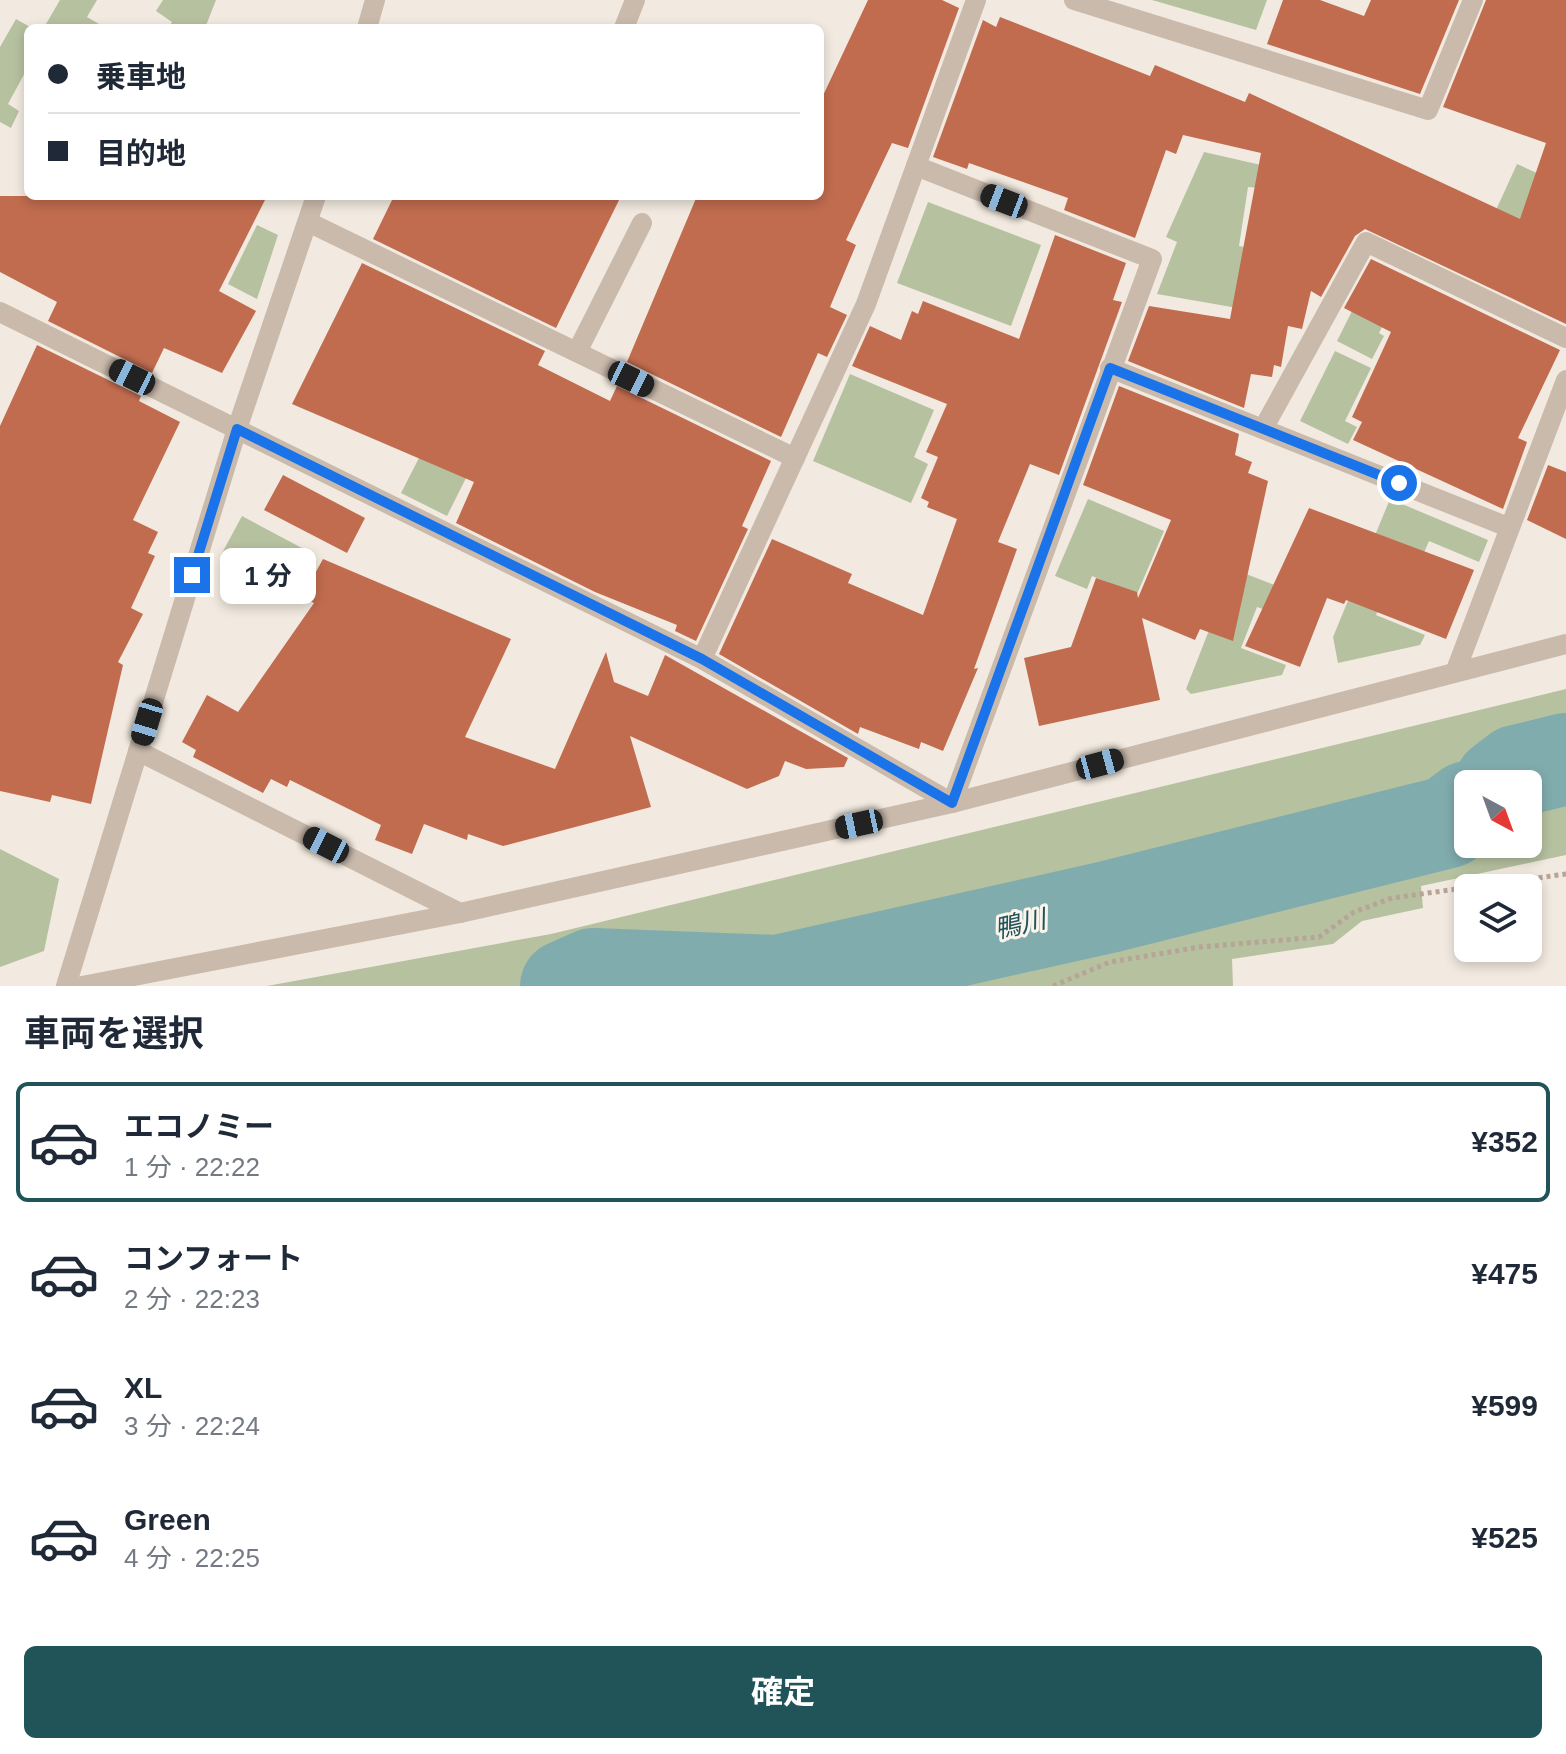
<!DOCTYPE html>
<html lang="ja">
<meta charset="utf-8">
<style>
body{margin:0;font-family:Arial,"Noto Sans JP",sans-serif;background:#f6f6f7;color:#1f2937;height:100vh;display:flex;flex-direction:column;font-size:30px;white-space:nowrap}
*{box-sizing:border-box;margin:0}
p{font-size:26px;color:#747a83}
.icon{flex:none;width:44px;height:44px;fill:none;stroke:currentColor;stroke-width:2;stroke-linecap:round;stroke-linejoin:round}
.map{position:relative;height:986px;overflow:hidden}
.panel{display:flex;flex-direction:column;background:#fff;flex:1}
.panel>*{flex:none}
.hud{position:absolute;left:24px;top:24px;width:800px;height:176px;border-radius:12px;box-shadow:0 4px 12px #0003;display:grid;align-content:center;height:176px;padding:0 24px;background:#fff}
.needle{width:52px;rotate:139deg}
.fabs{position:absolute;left:1454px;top:770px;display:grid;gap:16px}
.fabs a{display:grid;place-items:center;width:88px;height:88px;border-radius:12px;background:#fff;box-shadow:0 4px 12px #0003;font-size:40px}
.end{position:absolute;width:36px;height:36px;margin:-18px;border:10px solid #1a73e8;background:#fff;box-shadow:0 0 0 4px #fff}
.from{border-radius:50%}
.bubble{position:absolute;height:56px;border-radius:12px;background:#fff;box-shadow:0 4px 12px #0003;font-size:26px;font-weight:700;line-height:56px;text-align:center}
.car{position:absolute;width:24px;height:48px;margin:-24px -12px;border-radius:10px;box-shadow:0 0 6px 2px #0007;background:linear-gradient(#222 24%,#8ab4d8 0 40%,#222 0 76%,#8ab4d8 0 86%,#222 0)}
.hud b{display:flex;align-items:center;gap:28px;height:76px;font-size:30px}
.hud b+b{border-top:2px solid #e0e1e3}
.hud i{width:20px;height:20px;background:#1f2937}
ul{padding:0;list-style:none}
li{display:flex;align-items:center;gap:24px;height:120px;margin:0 16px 12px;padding:0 8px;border:4px solid transparent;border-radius:12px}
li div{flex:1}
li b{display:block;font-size:30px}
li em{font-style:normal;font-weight:700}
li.current{border-color:#215459}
li>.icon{width:72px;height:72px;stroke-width:1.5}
h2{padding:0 24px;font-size:36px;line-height:96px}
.action{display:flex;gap:16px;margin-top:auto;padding:16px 24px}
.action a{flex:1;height:92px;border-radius:12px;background:#215459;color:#fff;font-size:32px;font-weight:700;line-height:92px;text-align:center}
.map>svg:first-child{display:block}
</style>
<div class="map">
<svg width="1566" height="986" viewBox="0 0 1566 986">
<rect width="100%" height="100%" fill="#f2eae0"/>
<g fill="#b6c1a0">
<polygon points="60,0 97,0 87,17 106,28 54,28 46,24"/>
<polygon points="163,0 216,0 205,28 168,28 172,22 156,11"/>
<polygon points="1152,0 1267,0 1256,30"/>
<polygon points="16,19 32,28 28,28 28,67 8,104 19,111 11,128 0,122 0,47"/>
<polygon points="1204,152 1274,168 1271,189 1248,187 1239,246 1264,251 1266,313 1157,294 1177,242 1166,237"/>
<polygon points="1517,164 1566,186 1470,267"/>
<polygon points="928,202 1041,245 1011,326 897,283"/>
<polygon points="257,225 278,235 257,299 228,284"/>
<polygon points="1371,273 1386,319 1379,333 1384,336 1372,359 1337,341"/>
<polygon points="1335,351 1371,368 1345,421 1357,427 1348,444 1300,421"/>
<polygon points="850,374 934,410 914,457 928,464 911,503 813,461"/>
<polygon points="439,419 484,442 447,516 401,493"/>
<polygon points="1088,499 1164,531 1137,594 1092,576 1087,589 1055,576"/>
<polygon points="1390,499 1488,540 1479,562 1429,541 1420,562 1401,554 1376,615 1425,635 1420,645 1338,663 1333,637"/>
<polygon points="242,516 315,555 292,594 221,555"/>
<polygon points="1233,569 1282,588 1272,612 1257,607 1241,648 1286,665 1282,675 1191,694 1186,689"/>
<polygon points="1566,689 1566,743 1498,760 1427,809 868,950 710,966 585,961 533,986 267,986 551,934"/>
<polygon points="1566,771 1566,855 1421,886 1423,908 1362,921 1333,944 1232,959 1233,986 829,986 897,976 1089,923 1468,836 1468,844 1528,844 1528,784 1518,784"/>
<polygon points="0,849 59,879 44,951 0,967"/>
</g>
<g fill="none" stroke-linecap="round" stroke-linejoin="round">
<g stroke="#80acae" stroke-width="92">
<polyline points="1500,784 1517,771 1566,759"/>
<polyline points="566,986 593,974 778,981 1108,907 1448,822 1468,807"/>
</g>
</g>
<g fill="#c16c4f">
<polygon points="868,0 942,0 959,8 908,148 892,143 846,240 856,245 830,307 847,315 827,357 818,353 781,437 627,362 697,196 820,196 820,102"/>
<polygon points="1283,0 1320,0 1364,16 1371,0 1459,0 1420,94 1267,44"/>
<polygon points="1486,0 1566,0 1566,324 1365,229 1355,236 1321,297 1311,291 1302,329 1288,326 1281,367 1274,365 1272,377 1251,374 1244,408 1128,361 1149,306 1230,319 1261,153 1183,135 1176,154 1166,150 1135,238 1064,210 1068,198 969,163 967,169 933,157 983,20 996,27 1000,17 1150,76 1155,65 1245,102 1249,93 1520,219 1546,143 1443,107"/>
<polygon points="0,196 267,196 219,291 256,311 222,373 164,348 152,373 48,321 57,302 0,272"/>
<polygon points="394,196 621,196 556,328 373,239"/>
<polygon points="1055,235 1126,263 1113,300 1122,302 1059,475 1030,464 998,542 1017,549 974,669 978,668 943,751 921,742 919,749 860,727 858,734 719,654 772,539 852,574 848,583 923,615 957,519 927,507 929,502 921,498 938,457 926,452 947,404 852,366 870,326 901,340 912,311 918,314 923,301 1019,339"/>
<polygon points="1371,259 1560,350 1518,438 1527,442 1503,509 1353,440 1362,422 1352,417 1391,332 1344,308"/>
<polygon points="362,263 545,351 538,365 610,401 617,386 771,461 742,526 748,529 696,641 675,631 677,625 595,592 456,523 474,482 292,404"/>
<polygon points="37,345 141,396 139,401 180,422 133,520 158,532 148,553 155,556 131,608 143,614 118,662 123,665 91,804 52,795 50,802 0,791 0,426"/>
<polygon points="1119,386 1239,434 1235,455 1252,462 1248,473 1268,481 1233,641 1200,629 1195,640 1142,618 1160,700 1039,726 1024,658 1071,647 1096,578 1137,592 1138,598 1171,520 1083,485"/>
<polygon points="1548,465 1566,472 1566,539 1527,520"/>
<polygon points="283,475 365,518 347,553 264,510"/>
<polygon points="1309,508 1474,570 1446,639 1346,600 1344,604 1327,598 1300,667 1245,646"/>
<polygon points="323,559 511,639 465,737 555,769 606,652 614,682 648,696 665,655 848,758 844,767 806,769 785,761 779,776 747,789 630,736 651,807 503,846 468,834 467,840 424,824 412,854 375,840 381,825 290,780 287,787 271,779 263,793 193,757 196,750 182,742 207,695 238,712 314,603 302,597"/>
</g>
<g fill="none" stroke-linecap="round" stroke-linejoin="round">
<polyline stroke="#b6a496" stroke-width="5" stroke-dasharray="4 4" stroke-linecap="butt" points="1053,986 1110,962 1200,947 1319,937 1354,912 1392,898 1566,874"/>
<g stroke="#cabaac" stroke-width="20">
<polyline points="1074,0 1428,110 1473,0"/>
<polyline points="367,28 375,0"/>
<polyline points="624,28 635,0"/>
<polyline points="916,166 1152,259 952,803"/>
<polyline points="308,222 795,458"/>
<polyline points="0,312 702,659 952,803"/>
<polyline points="577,352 642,223"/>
<polyline points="1110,368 1508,527"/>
<polyline points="1263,429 1366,242 1566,338"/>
<polyline points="702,659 866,304 976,0"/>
<polyline points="1456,670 1566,380"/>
<polyline points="138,751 460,913"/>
<polyline points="66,986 237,429 316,196"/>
<polyline points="82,986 460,913 952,803 1566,644"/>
</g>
</g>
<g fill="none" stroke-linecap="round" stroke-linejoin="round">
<polyline stroke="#1a73e8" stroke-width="10" points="192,575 237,429 702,659 952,803 1110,368 1399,483"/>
</g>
<g text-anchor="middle" stroke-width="6" stroke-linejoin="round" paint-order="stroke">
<g font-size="26" font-style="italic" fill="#215459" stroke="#faf4ec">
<text transform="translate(1020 924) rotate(-13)" y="9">鴨川</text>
</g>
</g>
</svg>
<div class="fabs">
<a><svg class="needle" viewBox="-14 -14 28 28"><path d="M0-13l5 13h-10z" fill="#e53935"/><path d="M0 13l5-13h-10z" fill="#747a83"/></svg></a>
<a><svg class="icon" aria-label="layers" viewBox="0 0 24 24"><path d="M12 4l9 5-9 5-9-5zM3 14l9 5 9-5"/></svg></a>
</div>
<i class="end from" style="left:1399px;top:483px"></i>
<i class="end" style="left:192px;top:575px"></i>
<div class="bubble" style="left:220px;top:548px;width:96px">1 分</div>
<i class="car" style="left:1004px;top:201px;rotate:291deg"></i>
<i class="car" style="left:132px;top:377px;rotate:296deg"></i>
<i class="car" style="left:631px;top:379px;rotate:116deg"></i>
<i class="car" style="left:147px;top:722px;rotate:197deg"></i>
<i class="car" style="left:1100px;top:764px;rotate:75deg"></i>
<i class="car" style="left:859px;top:824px;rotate:258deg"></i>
<i class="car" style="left:326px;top:845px;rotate:297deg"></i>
<div class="hud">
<b><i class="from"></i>乗車地</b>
<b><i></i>目的地</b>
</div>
</div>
<section class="panel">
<h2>車両を選択</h2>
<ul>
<li class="current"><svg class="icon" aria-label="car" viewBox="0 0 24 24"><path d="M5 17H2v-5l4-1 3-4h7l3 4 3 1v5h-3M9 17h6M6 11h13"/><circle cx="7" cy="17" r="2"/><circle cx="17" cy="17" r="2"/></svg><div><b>エコノミー</b><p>1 分 · 22:22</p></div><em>¥352</em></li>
<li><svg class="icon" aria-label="car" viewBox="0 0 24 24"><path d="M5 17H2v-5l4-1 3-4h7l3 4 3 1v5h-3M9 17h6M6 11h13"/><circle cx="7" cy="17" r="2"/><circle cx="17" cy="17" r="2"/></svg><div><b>コンフォート</b><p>2 分 · 22:23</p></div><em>¥475</em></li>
<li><svg class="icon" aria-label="car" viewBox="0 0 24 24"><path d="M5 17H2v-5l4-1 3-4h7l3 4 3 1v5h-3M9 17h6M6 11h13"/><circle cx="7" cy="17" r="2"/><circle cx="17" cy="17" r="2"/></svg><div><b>XL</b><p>3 分 · 22:24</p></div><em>¥599</em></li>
<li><svg class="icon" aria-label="car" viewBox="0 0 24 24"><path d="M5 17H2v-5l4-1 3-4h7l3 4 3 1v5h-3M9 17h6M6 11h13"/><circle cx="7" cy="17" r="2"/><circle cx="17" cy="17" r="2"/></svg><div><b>Green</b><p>4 分 · 22:25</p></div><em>¥525</em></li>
</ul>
<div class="action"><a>確定</a></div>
</section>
